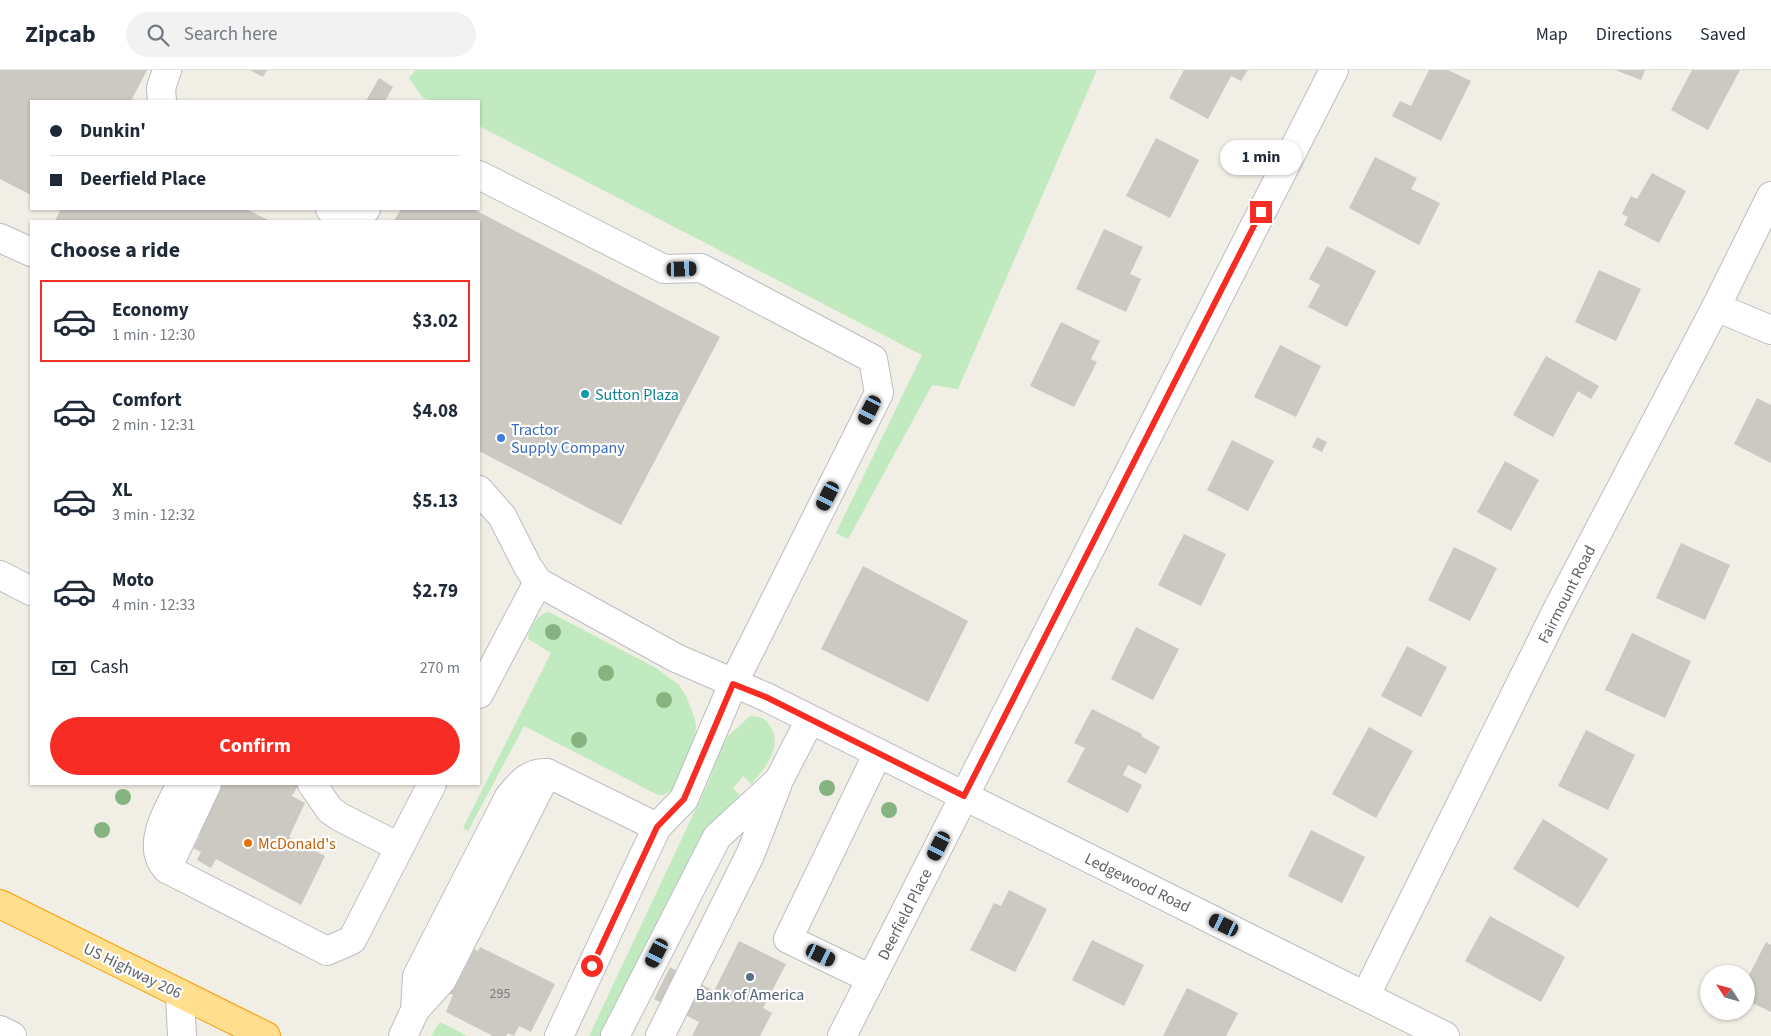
<!DOCTYPE html>
<meta charset="utf-8">
<style>
body{margin:0;font-family:"Source Sans 3",sans-serif;background:#f2f2f3;color:#1f2937;height:100vh;display:flex;flex-direction:column;font-size:19px;white-space:nowrap}
*{box-sizing:border-box;margin:0}
p{font-size:16px;color:#747a83}
.icon{flex:none;width:28px;height:28px;fill:none;stroke:currentColor;stroke-width:2;stroke-linecap:round;stroke-linejoin:round}
.map{position:relative;flex:1;overflow:hidden}
.panel{position:absolute;left:30px;top:150px;width:450px;height:565px;display:flex;flex-direction:column;background:#fff;border-radius:0px;box-shadow:0 1px 4px #0004}
.panel>*{flex:none}
.hud{position:absolute;left:30px;top:30px;width:450px;height:110px;border-radius:0px;box-shadow:0 1px 4px #0004;display:grid;align-content:center;height:110px;padding:0 20px;background:#fff}
.needle{width:32px;rotate:306deg}
.tools{position:absolute;left:1700px;top:895px;display:grid;gap:10px}
.tools a{display:grid;place-items:center;width:55px;height:55px;border-radius:50%;background:#fff;box-shadow:0 1px 4px #0004;font-size:25px}
.end{position:absolute;width:22px;height:22px;margin:-11px;border:6px solid #f72d25;background:#fff;box-shadow:0 0 0 2px #fff}
.from{border-radius:50%}
.bubble{position:absolute;height:35px;border-radius:18px;background:#fff;box-shadow:0 1px 4px #0004;font-size:16px;font-weight:700;line-height:35px;text-align:center}
.car{position:absolute;width:15px;height:30px;margin:-15px -8px;border-radius:6px;box-shadow:0 0 4px 1px #0007;background:linear-gradient(#222 24%,#8ab4d8 0 40%,#222 0 76%,#8ab4d8 0 86%,#222 0)}
.hud b{display:flex;align-items:center;gap:18px;height:48px;font-size:19px}
.hud b+b{border-top:1px solid #e0e1e3}
.hud i{width:12px;height:12px;background:#1f2937}
ul{padding:0;list-style:none}
li{display:flex;align-items:center;gap:15px;height:82px;margin:0 10px 8px;padding:0 10px;border:2px solid transparent;border-radius:0px}
li div{flex:1}
li b{display:block;font-size:19px}
li em{font-style:normal;font-weight:700}
li.selected{border-color:#f72d25}
li>.icon{width:45px;height:45px;stroke-width:1.5}
h2{padding:0 20px;font-size:22px;line-height:60px}
.pay{display:flex;align-items:center;gap:12px;height:55px;padding:0 20px;font-size:19px}
.pay p{margin-inline-start:auto}
.cta{display:flex;gap:10px;margin-top:auto;padding:10px 20px}
.cta a{flex:1;height:58px;border-radius:30px;background:#f72d25;color:#fff;font-size:20px;font-weight:700;line-height:58px;text-align:center}
header{display:flex;align-items:center;gap:30px;box-sizing:border-box;height:70px;padding:0 25px;background:#fff;border-bottom:1px solid #e0e1e3}
header strong{font-size:24px}
nav{display:flex;gap:28px;margin-inline-start:auto;font-size:18px}
.search{width:350px;height:45px;background:#f2f2f3;display:flex;align-items:center;gap:12px;box-sizing:border-box;padding:0 18px;border-radius:28px;color:#747a83;font-size:19px}
.map>svg:first-child{display:block}
</style>
<header>
<strong>Zipcab</strong>
<div class="search"><svg class="icon" aria-label="search" viewBox="0 0 24 24"><circle cx="10" cy="10" r="6"/><path d="M15 15l6 6"/></svg>Search here</div>
<nav><a>Map</a><a>Directions</a><a>Saved</a></nav>
</header>
<div class="map">
<svg width="1771" height="966" viewBox="0 0 1771 966">
<rect width="100%" height="100%" fill="#f1eee5"/>
<g fill="#c2eac0">
<polygon points="416,0 1097,0 958,319 932,315 848,469 836,463 922,285 479,56 479,31 431,31 422,27 409,8"/>
<path d="M 547,542 L 551,543 L 656,598 L 679,615 L 686,626 L 695,649 L 696,658 L 694,671 L 672,720 L 663,725 L 658,725 L 524,656 L 468,761 L 463,758 L 551,583 L 528,569 C 529,559 536,546 547,542 Z"/>
<path d="M 750,646 C 760,646 765,648 770,656 C 784,676 764,700 751,714 L 743,706 L 733,718 L 740,725 L 714,754 L 605,966 L 589,966 L 708,713 L 725,669 Z"/>
<polygon points="440,952 467,966 431,966"/>
</g>
<g fill="#ccc8c2">
<polygon points="0,0 147,0 131,31 31,31 31,125 0,109"/>
<polygon points="250,0 267,0 263,7"/>
<polygon points="1184,0 1248,0 1241,11 1231,6 1208,49 1169,28"/>
<polygon points="1429,0 1448,0 1471,11 1441,71 1392,46 1400,31 1411,36"/>
<polygon points="1615,0 1645,0 1641,10"/>
<polygon points="1692,0 1740,0 1708,60 1671,40"/>
<polygon points="379,8 393,17 385,31 366,31"/>
<polygon points="1156,68 1199,90 1170,148 1126,126"/>
<polygon points="1375,87 1417,108 1411,119 1440,133 1419,175 1349,138"/>
<polygon points="1652,103 1686,121 1659,173 1624,155 1628,147 1622,144 1631,126 1637,129"/>
<polygon points="57,139 246,139 270,151 55,151 60,141"/>
<polygon points="401,139 473,139 720,267 621,455 479,381 479,151 394,151"/>
<polygon points="1104,159 1143,177 1130,204 1141,209 1126,242 1076,219"/>
<polygon points="1327,176 1376,201 1347,257 1308,237 1320,215 1309,209"/>
<polygon points="1599,200 1641,219 1616,271 1575,252"/>
<polygon points="1061,252 1100,271 1091,289 1097,292 1074,337 1030,316"/>
<polygon points="1280,275 1321,296 1296,347 1254,327"/>
<polygon points="1546,286 1599,316 1591,329 1578,321 1553,367 1513,345"/>
<polygon points="1757,328 1771,335 1771,393 1734,374"/>
<polygon points="1317,367 1327,372 1322,382 1312,377"/>
<polygon points="1232,370 1274,391 1248,441 1207,420"/>
<polygon points="1505,391 1539,410 1511,461 1477,442"/>
<polygon points="1184,464 1226,484 1201,536 1158,515"/>
<polygon points="1681,473 1730,495 1705,550 1656,528"/>
<polygon points="1454,477 1497,498 1470,551 1428,530"/>
<polygon points="863,496 968,551 928,632 821,579"/>
<polygon points="1136,557 1179,579 1153,630 1111,609"/>
<polygon points="1632,563 1691,591 1665,648 1605,620"/>
<polygon points="1407,576 1447,597 1421,647 1381,626"/>
<polygon points="1092,639 1142,664 1141,666 1160,677 1146,704 1128,695 1123,705 1142,715 1128,743 1067,712 1085,678 1074,673"/>
<polygon points="1369,657 1413,681 1376,748 1332,724"/>
<polygon points="1586,660 1635,685 1608,740 1558,716"/>
<polygon points="210,714 299,714 292,726 305,733 289,767 325,786 301,835 216,789 211,798 197,790 201,782 193,778 200,766 187,759"/>
<polygon points="1543,749 1608,789 1578,838 1513,799"/>
<polygon points="1311,760 1365,787 1342,833 1288,806"/>
<polygon points="1009,820 1047,839 1015,902 970,880 994,833 1001,836"/>
<polygon points="1490,846 1565,887 1541,932 1465,891"/>
<polygon points="1092,870 1144,895 1124,936 1072,910"/>
<polygon points="739,871 786,894 763,938 772,943 760,966 692,966 699,952 654,929 670,897 714,921"/>
<polygon points="1766,872 1771,875 1771,942 1746,930 1746,911"/>
<polygon points="480,877 555,914 531,962 519,956 514,966 508,963 506,966 493,966 446,942 453,925 444,921 455,899 463,902 474,879 478,881"/>
<polygon points="1187,918 1238,943 1226,966 1163,966"/>
</g>
<g fill="none" stroke-linecap="round" stroke-linejoin="round">
<g stroke="#babdc2" stroke-width="30">
<g id="minor">
<polyline points="162,31 161,18 167,0"/>
<polyline points="479,105 664,199 701,198 873,289 879,323 733,614 684,729 657,757"/>
<path d="M 330,139 C 343,144 353,145 366,139"/>
<polyline points="0,168 31,182"/>
<polyline points="1716,237 1771,260"/>
<polyline points="479,420 502,446 528,497 538,512 676,588 766,627 1445,966"/>
<polyline points="0,505 31,521"/>
<polyline points="479,624 538,512"/>
<path d="M 181,714 C 170,737 144,775 167,799 L 327,881 L 352,870 L 432,714"/>
<polyline points="312,714 330,740 340,747 399,777"/>
<polyline points="167,799 207,714"/>
<polyline points="871,909 788,869 878,683"/>
<polyline points="180,924 182,966"/>
<polyline points="1366,925 1558,538 1716,237 1771,126"/>
<polyline points="415,940 442,910 547,703"/>
<polyline points="0,960 12,966"/>
<path d="M 403,966 L 415,940 L 417,906 L 509,727 C 519,714 529,702 547,703 L 657,757 L 559,966"/>
<polyline points="615,966 717,767 779,710 810,650"/>
<polyline points="660,966 750,785 777,716"/>
<polyline points="842,966 1334,0"/>
</g>
</g>
<g stroke="#f6a000" stroke-width="30">
<polyline id="highway" points="0,834 266,966"/>
</g>
<use href="#minor" stroke="#fff" stroke-width="28"/>
<use href="#highway" stroke="#ffde8e" stroke-width="28"/>
</g>
<g fill="#86b481">
<circle cx="553" cy="562" r="8"/>
<circle cx="606" cy="603" r="8"/>
<circle cx="664" cy="630" r="8"/>
<circle cx="579" cy="670" r="8"/>
<circle cx="827" cy="718" r="8"/>
<circle cx="123" cy="727" r="8"/>
<circle cx="889" cy="740" r="8"/>
<circle cx="102" cy="760" r="8"/>
</g>
<g fill="none" stroke-linecap="round" stroke-linejoin="round">
<polyline stroke="#f72d25" stroke-width="6" points="592,896 657,757 684,729 733,614 766,627 964,726 1261,142"/>
</g>
<circle fill="#0f9aa8" stroke="#fff" stroke-width="2" cx="585" cy="324" r="5"/>
<circle fill="#3f7fe0" stroke="#fff" stroke-width="2" cx="501" cy="368" r="5"/>
<circle fill="#e8710a" stroke="#fff" stroke-width="2" cx="248" cy="773" r="5"/>
<circle fill="#5c6f8a" stroke="#fff" stroke-width="2" cx="750" cy="907" r="5"/>
<g text-anchor="middle" stroke-width="4.5" stroke-linejoin="round" paint-order="stroke">
<g font-size="14" fill="#797c7e">
<text x="500" y="928">295</text>
</g>
<g font-size="16" fill="#0d838f" stroke="#fff" text-anchor="start">
<text x="595" y="330">Sutton Plaza</text>
</g>
<g font-size="16" fill="#366cbe" stroke="#fff" text-anchor="start">
<text x="511" y="365">Tractor<tspan x="511" dy="18">Supply Company</tspan></text>
</g>
<g font-size="16" fill="#5d6267" stroke="#fff">
<text transform="translate(1566 524) rotate(-63)" y="6">Fairmount Road</text>
<text transform="translate(1138 812) rotate(26)" y="6">Ledgewood Road</text>
<text transform="translate(904 844) rotate(-63)" y="6">Deerfield Place</text>
<text transform="translate(133 900) rotate(26)" y="6">US Highway 206</text>
</g>
<g font-size="16" fill="#c56008" stroke="#fff" text-anchor="start">
<text x="258" y="779">McDonald's</text>
</g>
<g font-size="16" fill="#4e5e75" stroke="#fff">
<text x="750" y="930">Bank of America</text>
</g>
</g>
</svg>
<div class="tools">
<a><svg class="needle" viewBox="-14 -14 28 28"><path d="M0-13l5 13h-10z" fill="#e53935"/><path d="M0 13l5-13h-10z" fill="#747a83"/></svg></a>
</div>
<i class="end from" style="left:592px;top:896px"></i>
<i class="end" style="left:1261px;top:142px"></i>
<div class="bubble" style="left:1220px;top:70px;width:82px">1 min</div>
<i class="car" style="left:682px;top:199px;rotate:88deg"></i>
<i class="car" style="left:870px;top:340px;rotate:207deg"></i>
<i class="car" style="left:828px;top:426px;rotate:207deg"></i>
<i class="car" style="left:939px;top:776px;rotate:207deg"></i>
<i class="car" style="left:1224px;top:855px;rotate:296deg"></i>
<i class="car" style="left:657px;top:883px;rotate:207deg"></i>
<i class="car" style="left:821px;top:885px;rotate:116deg"></i>
<div class="hud">
<b><i class="from"></i>Dunkin'</b>
<b><i></i>Deerfield Place</b>
</div>
<section class="panel">
<h2>Choose a ride</h2>
<ul>
<li class="selected"><svg class="icon" aria-label="car" viewBox="0 0 24 24"><path d="M5 17H2v-5l4-1 3-4h7l3 4 3 1v5h-3M9 17h6M6 11h13"/><circle cx="7" cy="17" r="2"/><circle cx="17" cy="17" r="2"/></svg><div><b>Economy</b><p>1 min · 12:30</p></div><em>$3.02</em></li>
<li><svg class="icon" aria-label="car" viewBox="0 0 24 24"><path d="M5 17H2v-5l4-1 3-4h7l3 4 3 1v5h-3M9 17h6M6 11h13"/><circle cx="7" cy="17" r="2"/><circle cx="17" cy="17" r="2"/></svg><div><b>Comfort</b><p>2 min · 12:31</p></div><em>$4.08</em></li>
<li><svg class="icon" aria-label="car" viewBox="0 0 24 24"><path d="M5 17H2v-5l4-1 3-4h7l3 4 3 1v5h-3M9 17h6M6 11h13"/><circle cx="7" cy="17" r="2"/><circle cx="17" cy="17" r="2"/></svg><div><b>XL</b><p>3 min · 12:32</p></div><em>$5.13</em></li>
<li><svg class="icon" aria-label="car" viewBox="0 0 24 24"><path d="M5 17H2v-5l4-1 3-4h7l3 4 3 1v5h-3M9 17h6M6 11h13"/><circle cx="7" cy="17" r="2"/><circle cx="17" cy="17" r="2"/></svg><div><b>Moto</b><p>4 min · 12:33</p></div><em>$2.79</em></li>
</ul>
<div class="pay"><svg class="icon" aria-label="cash" viewBox="0 0 24 24"><path d="M3 7h18v10H3z"/><circle cx="12" cy="12" r="2"/></svg>Cash<p>270 m</p></div>
<div class="cta"><a>Confirm</a></div>
</section>
</div>
